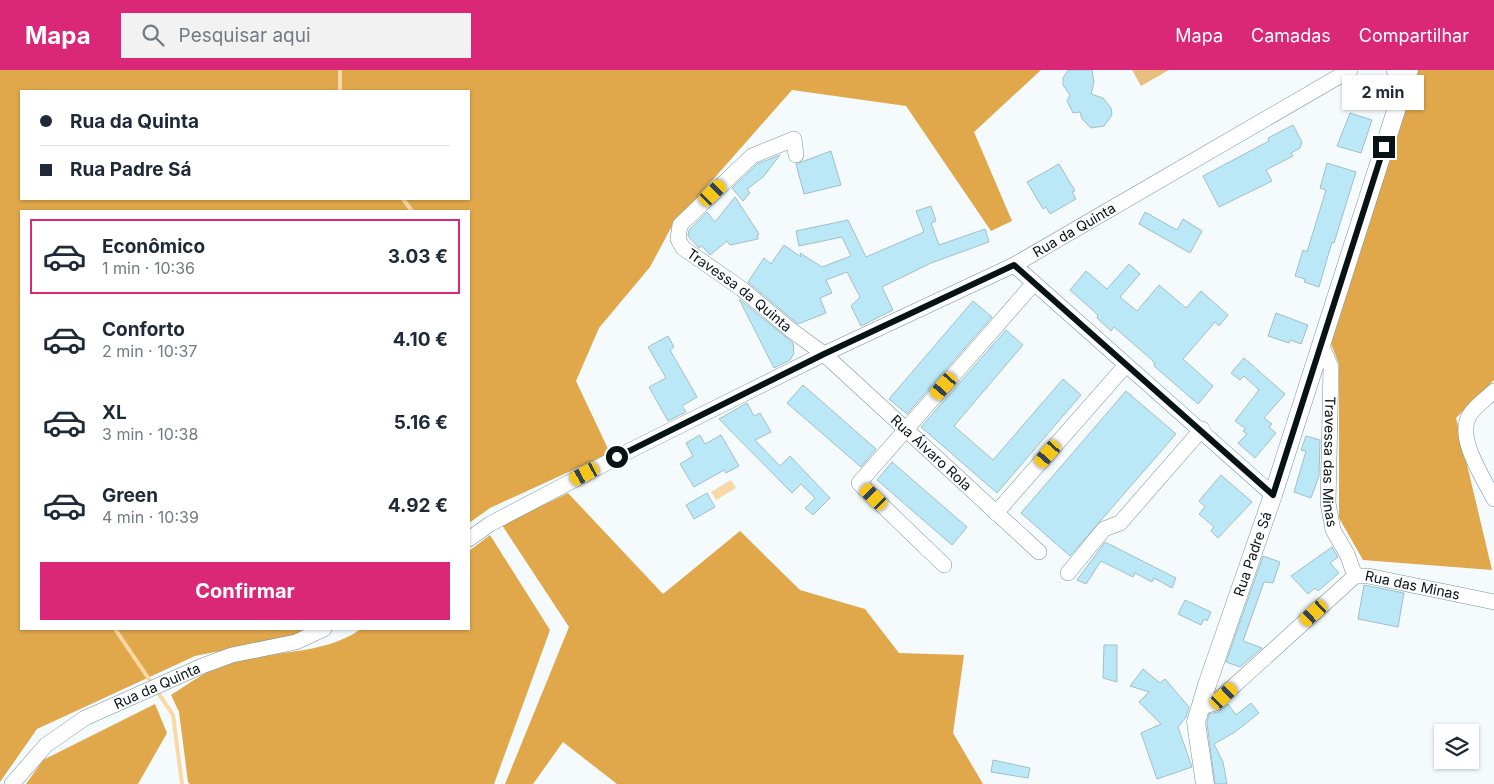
<!DOCTYPE html>
<html lang="pt">
<meta charset="utf-8">
<style>
body{margin:0;font-family:Inter,sans-serif;background:#f2f2f3;color:#1f2937;height:100vh;display:flex;flex-direction:column;font-size:19px;white-space:nowrap}
*{box-sizing:border-box;margin:0}
p{font-size:16px;color:#747a83}
.icon{flex:none;width:28px;height:28px;fill:none;stroke:currentColor;stroke-width:2;stroke-linecap:round;stroke-linejoin:round}
.map{position:relative;flex:1;overflow:hidden}
.sheet{position:absolute;left:20px;top:140px;width:450px;height:420px;display:flex;flex-direction:column;background:#fff;border-radius:0px;box-shadow:0 1px 4px #0004}
.sheet>*{flex:none}
.guide{position:absolute;left:20px;top:20px;width:450px;height:110px;border-radius:0px;box-shadow:0 1px 4px #0004;display:grid;align-content:center;height:110px;padding:0 20px;background:#fff}
.controls{position:absolute;left:1434px;top:654px;display:grid;gap:10px}
.controls a{display:grid;place-items:center;width:45px;height:45px;border-radius:0px;background:#fff;box-shadow:0 1px 4px #0004;font-size:25px}
.end{position:absolute;width:22px;height:22px;margin:-11px;border:6px solid #081316;background:#fff;box-shadow:0 0 0 2px #fff}
.from{border-radius:50%}
.bubble{position:absolute;height:35px;border-radius:0px;background:#fff;box-shadow:0 1px 4px #0004;font-size:16px;font-weight:700;line-height:35px;text-align:center}
.car{position:absolute;width:15px;height:30px;margin:-15px -8px;border-radius:6px;box-shadow:0 0 4px 1px #0007;background:linear-gradient(#f5c518 24%,#345 0 40%,#f5c518 0 76%,#345 0 86%,#f5c518 0)}
.guide b{display:flex;align-items:center;gap:18px;height:48px;font-size:19px}
.guide b+b{border-top:1px solid #e0e1e3}
.guide i{width:12px;height:12px;background:#1f2937}
ul{padding:9px 0 0;list-style:none}
li{display:flex;align-items:center;gap:15px;height:75px;margin:0 10px 8px;padding:0 10px;border:2px solid transparent;border-radius:0px}
li div{flex:1}
li b{display:block;font-size:19px}
li em{font-style:normal;font-weight:700}
li.on{border-color:#db2777}
li>.icon{width:45px;height:45px;stroke-width:1.5}
.action{display:flex;gap:10px;margin-top:auto;padding:10px 20px}
.action a{flex:1;height:58px;border-radius:0px;background:#db2777;color:#fff;font-size:20px;font-weight:700;line-height:58px;text-align:center}
header{display:flex;align-items:center;gap:30px;box-sizing:border-box;height:70px;padding:0 25px;background:#db2777;color:#fff}
header strong{font-size:24px}
nav{display:flex;gap:28px;margin-inline-start:auto;font-size:18px}
.search{width:350px;height:45px;background:#f2f2f3;display:flex;align-items:center;gap:12px;box-sizing:border-box;padding:0 18px;border-radius:0px;color:#747a83;font-size:19px}
.map>svg:first-child{display:block}
</style>
<header>
<strong>Mapa</strong>
<div class="search"><svg class="icon" aria-label="search" viewBox="0 0 24 24"><circle cx="10" cy="10" r="6"/><path d="M15 15l6 6"/></svg>Pesquisar aqui</div>
<nav><a>Mapa</a><a>Camadas</a><a>Compartilhar</a></nav>
</header>
<div class="map">
<svg width="1494" height="714" viewBox="0 0 1494 714">
<rect width="100%" height="100%" fill="#f5fbfd"/>
<polygon fill="#e9bf7f" points="1132,0 1169,0 1141,16"/>
<g fill="#e0a84b" fill-rule="evenodd">
<path d="M 0,0 L 1041,0 L 974,62 L 1012,151 L 991,161 L 906,36 L 792,20 L 672,156 L 650,197 L 599,258 L 576,311 L 610,383 L 490,438 L 469,453 L 469,141 L 21,141 L 21,559 L 308,559 L 291,567 L 195,586 L 37,659 L 0,712 ZM 21,21 L 469,21 L 469,129 L 21,129 Z"/>
<polygon points="1418,0 1494,0 1494,310 1456,348 1492,500 1363,490 1339,448 1339,294 1331,274"/>
<polygon points="568,423 663,524 740,461 800,520 865,539 899,583 964,585 953,663 983,714 617,714 563,672 533,714 505,714 569,557 502,455"/>
<path d="M 490,465 L 550,560 L 494,714 L 190,714 L 188,712 L 179,642 L 171,625 C 187,615 210,598 228,593 C 270,580 323,586 361,559 L 469,559 L 469,481 Z"/>
<polygon points="155,634 167,663 138,714 26,714 43,690"/>
</g>
<polygon fill="#fad8a5" points="731,410 736,418 716,430 711,422"/>
<g fill="none" stroke-linecap="round" stroke-linejoin="round">
<g stroke="#fad8a5" stroke-width="4">
<polyline points="340,21 340,0"/>
<polyline points="403,129 412,141"/>
<polyline points="115,559 153,615"/>
<polyline points="157,621 173,645 182,714"/>
</g>
</g>
<g fill="#bae8f6" stroke="#a2bfc8">
<polygon points="1068,0 1092,0 1094,12 1091,24 1103,28 1111,38 1112,45 1104,56 1091,58 1082,49 1080,42 1073,43 1067,31 1070,25 1063,15 1063,8"/>
<polygon points="1350,43 1372,50 1361,83 1337,76"/>
<polygon points="1293,55 1302,72 1300,78 1291,83 1293,86 1266,100 1272,111 1219,137 1203,106 1269,71 1268,68"/>
<polygon points="831,81 841,115 804,124 796,94"/>
<polygon points="780,85 763,107 747,119 750,123 743,131 732,118 757,94"/>
<polygon points="1327,93 1356,102 1334,173 1332,172 1319,217 1304,212 1305,209 1295,206 1303,180 1307,182 1326,120 1320,118"/>
<polygon points="1059,94 1075,121 1072,122 1076,129 1050,144 1046,137 1043,139 1027,112"/>
<polygon points="735,127 759,164 757,166 758,169 730,175 727,171 710,185 702,176 699,178 688,166 689,160 707,142 715,152"/>
<polygon points="931,136 936,151 931,153 939,175 985,159 989,172 931,193 882,217 893,240 861,256 851,236 860,227 847,202 826,210 832,223 820,228 826,243 798,254 748,212 764,188 771,194 784,175 801,187 800,183 822,197 851,186 842,167 799,176 796,161 848,150 866,187 924,162 916,141"/>
<polygon points="1145,142 1177,160 1183,149 1202,161 1190,183 1139,154"/>
<polygon points="1129,194 1140,204 1120,227 1137,241 1159,215 1186,238 1201,221 1228,245 1219,256 1215,252 1183,289 1213,316 1198,334 1154,296 1155,294 1152,290 1114,257 1111,261 1097,248 1098,245 1070,220 1086,201 1107,219"/>
<polygon points="739,229 793,273 794,283 790,290 774,298"/>
<polygon points="973,231 992,247 907,344 889,329"/>
<polygon points="1276,243 1308,255 1301,274 1290,270 1289,273 1268,266"/>
<polygon points="1006,260 1023,275 954,356 993,390 1063,309 1081,325 997,423 921,357"/>
<polygon points="668,266 674,277 670,280 697,327 682,336 686,342 668,351 649,317 666,308 648,277"/>
<polygon points="1244,288 1285,324 1264,348 1272,354 1269,357 1276,363 1255,388 1238,373 1247,364 1243,361 1246,359 1235,351 1259,320 1244,306 1240,310 1231,303"/>
<polygon points="803,315 876,379 861,397 787,333"/>
<polygon points="1126,321 1176,364 1070,486 1021,443"/>
<polygon points="747,333 754,346 760,343 771,362 755,370 780,396 790,386 830,428 813,445 805,438 815,428 801,414 792,423 719,349"/>
<polygon points="700,365 705,374 721,365 739,396 726,403 724,400 694,417 680,394 693,386 686,373"/>
<polygon points="1306,366 1320,370 1319,406 1311,428 1294,422 1306,381 1301,380"/>
<polygon points="892,392 967,457 952,475 877,410"/>
<polygon points="1221,405 1252,432 1218,468 1211,461 1214,457 1199,444 1205,437 1199,431"/>
<polygon points="707,423 715,437 694,449 686,435"/>
<polygon points="1105,472 1176,508 1172,518 1154,508 1152,512 1135,503 1133,507 1101,491 1086,514 1077,510"/>
<polygon points="1332,477 1338,487 1330,493 1339,503 1318,521 1315,518 1308,524 1291,506"/>
<polygon points="1263,486 1280,492 1273,513 1264,512 1243,571 1262,578 1240,597 1226,592"/>
<polygon points="1364,515 1404,523 1398,557 1358,549"/>
<polygon points="1185,530 1211,542 1207,551 1204,549 1201,555 1178,544"/>
<polygon points="1104,575 1117,575 1117,612 1103,608"/>
<polygon points="1143,599 1160,613 1165,609 1189,637 1186,647 1178,657 1192,697 1157,709 1141,663 1161,654 1139,632 1149,622 1130,616"/>
<polygon points="1251,633 1259,643 1235,662 1214,674 1223,692 1227,714 1215,714 1207,653 1209,644 1218,642 1228,634 1236,645"/>
<polygon points="993,690 1030,698 1028,708 991,702"/>
</g>
<g fill="none" stroke-linecap="round" stroke-linejoin="round">
<g stroke="#77929b" stroke-width="16">
<g id="minor">
<polyline points="1394,0 1407,5"/>
<path id="s1" d="M 796,85 L 794,69 L 752,86 L 680,155 L 678,169 L 683,178 L 742,219 L 791,260 L 824,284 L 1039,482"/>
<polyline points="1014,195 1273,425"/>
<path id="s2" d="M 1321,274 L 1331,297 L 1328,433 L 1333,460 L 1347,484 L 1355,506"/>
<path d="M 1494,321 C 1487,328 1477,335 1471,343 C 1454,365 1483,407 1494,429"/>
<polyline points="996,443 1126,295"/>
<path id="s3" d="M 469,469 L 490,454 L 633,379 L 824,284 L 1014,195 L 1350,0"/>
<polyline points="944,495 859,413 1034,213"/>
<polyline points="1068,503 1104,459 1120,453 1202,359"/>
<path id="s4" d="M 1201,637 L 1215,633 L 1355,506 L 1368,506 L 1494,532"/>
<path id="s5" d="M 12,714 L 46,675 L 85,648 L 202,596 L 232,585 L 296,572 L 324,559"/>
</g>
</g>
<g stroke="#77929b" stroke-width="19">
<g id="tertiary">
<path id="s6" d="M 1205,714 L 1196,652 L 1207,615 L 1273,425 L 1409,0"/>
</g>
</g>
<use href="#minor" stroke="#fff" stroke-width="15"/>
<use href="#tertiary" stroke="#fff" stroke-width="18"/>
</g>
<g fill="none" stroke-linecap="round" stroke-linejoin="round">
<polyline stroke="#081316" stroke-width="6" points="617,387 824,284 1014,195 1273,425 1384,77"/>
</g>
<g text-anchor="middle" stroke-width="4" stroke-linejoin="round" paint-order="stroke">
<g font-size="14" fill="#081316" stroke="#fff">
<text dy="5" stroke="none"><textPath href="#s3" startOffset="680">Rua da Quinta</textPath></text>
<text dy="5" stroke="none"><textPath href="#s1" startOffset="256">Travessa da Quinta</textPath></text>
<text dy="5" stroke="none"><textPath href="#s1" startOffset="508">Rua Álvaro Rola</textPath></text>
<text dy="5" stroke="none"><textPath href="#s2" startOffset="120">Travessa das Minas</textPath></text>
<text dy="5" stroke="none"><textPath href="#s6" startOffset="240">Rua Padre Sá</textPath></text>
<text dy="5" stroke="none"><textPath href="#s4" startOffset="262">Rua das Minas</textPath></text>
<text dy="5" stroke="none"><textPath href="#s5" startOffset="178">Rua da Quinta</textPath></text>
</g>
</g>
</svg>
<div class="controls">
<a><svg class="icon" aria-label="layers" viewBox="0 0 24 24"><path d="M12 4l9 5-9 5-9-5zM3 14l9 5 9-5"/></svg></a>
</div>
<i class="end from" style="left:617px;top:387px"></i>
<i class="end" style="left:1384px;top:77px"></i>
<div class="bubble" style="left:1342px;top:5px;width:82px">2 min</div>
<i class="car" style="left:713px;top:123px;rotate:46deg"></i>
<i class="car" style="left:944px;top:316px;rotate:221deg"></i>
<i class="car" style="left:1048px;top:384px;rotate:221deg"></i>
<i class="car" style="left:585px;top:404px;rotate:242deg"></i>
<i class="car" style="left:874px;top:427px;rotate:314deg"></i>
<i class="car" style="left:1314px;top:543px;rotate:228deg"></i>
<i class="car" style="left:1224px;top:626px;rotate:47deg"></i>
<div class="guide">
<b><i class="from"></i>Rua da Quinta</b>
<b><i></i>Rua Padre Sá</b>
</div>
<section class="sheet">
<ul>
<li class="on"><svg class="icon" aria-label="car" viewBox="0 0 24 24"><path d="M5 17H2v-5l4-1 3-4h7l3 4 3 1v5h-3M9 17h6M6 11h13"/><circle cx="7" cy="17" r="2"/><circle cx="17" cy="17" r="2"/></svg><div><b>Econômico</b><p>1 min · 10:36</p></div><em>3.03 €</em></li>
<li><svg class="icon" aria-label="car" viewBox="0 0 24 24"><path d="M5 17H2v-5l4-1 3-4h7l3 4 3 1v5h-3M9 17h6M6 11h13"/><circle cx="7" cy="17" r="2"/><circle cx="17" cy="17" r="2"/></svg><div><b>Conforto</b><p>2 min · 10:37</p></div><em>4.10 €</em></li>
<li><svg class="icon" aria-label="car" viewBox="0 0 24 24"><path d="M5 17H2v-5l4-1 3-4h7l3 4 3 1v5h-3M9 17h6M6 11h13"/><circle cx="7" cy="17" r="2"/><circle cx="17" cy="17" r="2"/></svg><div><b>XL</b><p>3 min · 10:38</p></div><em>5.16 €</em></li>
<li><svg class="icon" aria-label="car" viewBox="0 0 24 24"><path d="M5 17H2v-5l4-1 3-4h7l3 4 3 1v5h-3M9 17h6M6 11h13"/><circle cx="7" cy="17" r="2"/><circle cx="17" cy="17" r="2"/></svg><div><b>Green</b><p>4 min · 10:39</p></div><em>4.92 €</em></li>
</ul>
<div class="action"><a>Confirmar</a></div>
</section>
</div>
